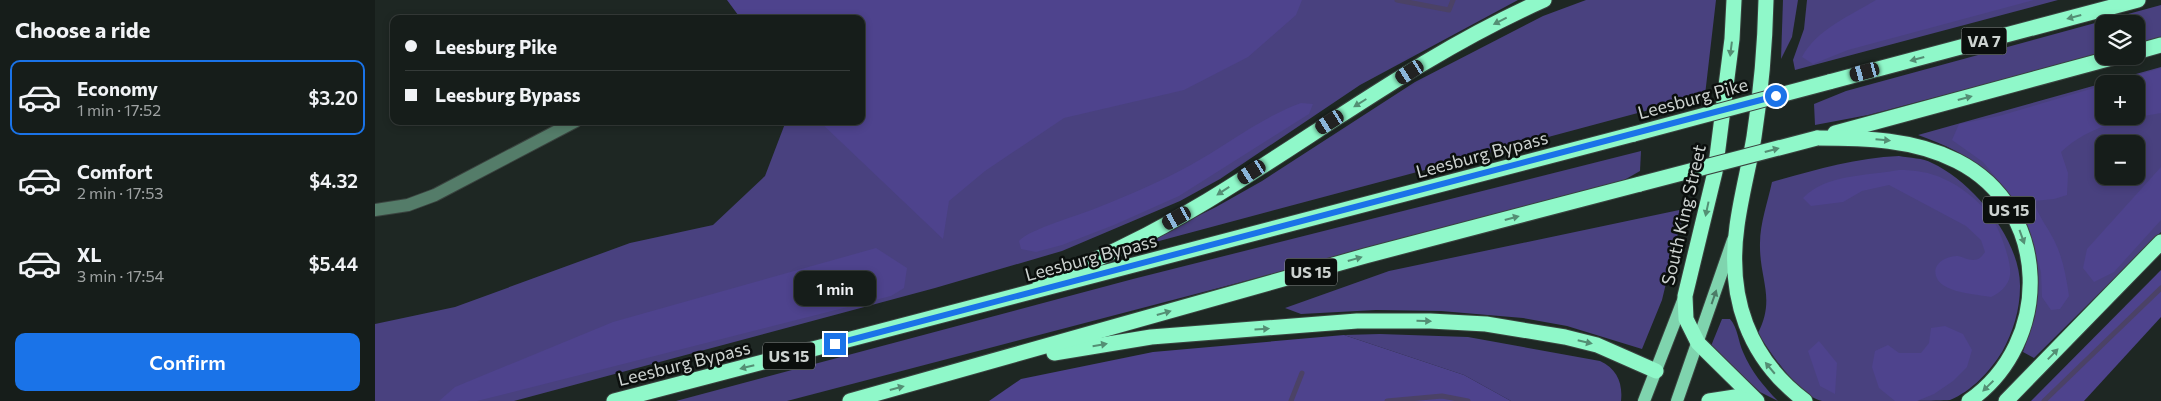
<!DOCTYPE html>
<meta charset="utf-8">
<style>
body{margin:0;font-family:Commissioner,sans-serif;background:#232a27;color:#f1f3f6;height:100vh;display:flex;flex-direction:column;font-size:19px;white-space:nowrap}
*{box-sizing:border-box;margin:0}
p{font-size:16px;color:#9ea2a2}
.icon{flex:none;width:28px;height:28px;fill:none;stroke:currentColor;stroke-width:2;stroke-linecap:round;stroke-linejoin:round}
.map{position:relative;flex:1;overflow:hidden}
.panel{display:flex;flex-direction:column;background:#161d1a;width:375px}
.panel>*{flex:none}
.top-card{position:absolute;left:15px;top:15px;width:475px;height:110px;border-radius:10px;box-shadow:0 2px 8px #0003,0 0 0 1px #353b39;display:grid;align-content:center;height:110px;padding:0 15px;background:#161d1a}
.controls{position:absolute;left:1720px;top:15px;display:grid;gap:10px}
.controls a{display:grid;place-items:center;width:50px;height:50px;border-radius:10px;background:#161d1a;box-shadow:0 2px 8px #0003,0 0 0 1px #353b39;font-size:25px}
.end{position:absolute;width:22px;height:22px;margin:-11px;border:6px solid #1a73e8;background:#fff;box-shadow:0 0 0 2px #fff}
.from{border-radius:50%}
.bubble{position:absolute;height:35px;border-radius:10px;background:#161d1a;box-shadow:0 2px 8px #0003,0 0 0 1px #353b39;font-size:16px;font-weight:600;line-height:35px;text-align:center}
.car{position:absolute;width:15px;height:30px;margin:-15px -8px;border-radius:6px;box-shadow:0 0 4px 1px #0007;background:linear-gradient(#222 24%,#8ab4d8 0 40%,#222 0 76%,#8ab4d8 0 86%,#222 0)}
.top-card b{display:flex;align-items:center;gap:18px;height:48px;font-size:19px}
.top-card b+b{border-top:1px solid #353b39}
.top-card i{width:12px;height:12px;background:#f1f3f6}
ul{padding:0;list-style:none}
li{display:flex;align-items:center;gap:15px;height:75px;margin:0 10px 8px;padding:0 5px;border:2px solid transparent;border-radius:10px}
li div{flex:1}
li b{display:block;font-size:19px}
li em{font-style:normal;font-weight:600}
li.current{border-color:#1a73e8}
li>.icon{width:45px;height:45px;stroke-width:1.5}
h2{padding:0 15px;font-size:22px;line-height:60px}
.action{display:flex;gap:10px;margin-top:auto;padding:10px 15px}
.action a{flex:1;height:58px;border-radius:10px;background:#1a73e8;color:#fff;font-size:20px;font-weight:600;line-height:58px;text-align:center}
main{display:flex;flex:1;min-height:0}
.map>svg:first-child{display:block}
</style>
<main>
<section class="panel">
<h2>Choose a ride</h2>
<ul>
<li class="current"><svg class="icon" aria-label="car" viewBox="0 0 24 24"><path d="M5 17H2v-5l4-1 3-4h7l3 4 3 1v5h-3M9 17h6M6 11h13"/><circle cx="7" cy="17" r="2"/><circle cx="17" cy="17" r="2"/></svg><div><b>Economy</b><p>1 min · 17:52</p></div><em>$3.20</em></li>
<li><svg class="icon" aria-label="car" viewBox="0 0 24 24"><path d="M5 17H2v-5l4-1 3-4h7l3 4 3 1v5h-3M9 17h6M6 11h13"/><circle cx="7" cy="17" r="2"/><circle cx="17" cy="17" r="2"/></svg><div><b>Comfort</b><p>2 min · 17:53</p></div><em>$4.32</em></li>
<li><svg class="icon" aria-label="car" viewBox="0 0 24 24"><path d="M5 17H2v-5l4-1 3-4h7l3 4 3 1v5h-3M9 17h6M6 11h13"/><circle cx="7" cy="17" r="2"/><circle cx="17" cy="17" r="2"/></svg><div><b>XL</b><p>3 min · 17:54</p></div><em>$5.44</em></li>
</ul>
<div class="action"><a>Confirm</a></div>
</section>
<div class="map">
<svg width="1786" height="401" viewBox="0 0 1786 401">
<rect width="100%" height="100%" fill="#1e2723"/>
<g fill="#49417f" fill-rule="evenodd">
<polygon points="475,0 1143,0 985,85 845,179 805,201 687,251 560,288 139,401 0,401 0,324 80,307 255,243 338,225 390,176 411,121 486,121 486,19"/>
<polygon points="1211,0 1341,0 1330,95 758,248 841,207 887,181 1040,82 1168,16"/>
<polygon points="1408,0 1423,0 1417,37 1406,59"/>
<polygon points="1432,0 1683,0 1420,70 1418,60 1429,29"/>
<polygon points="1786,5 1786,37 1761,44 1761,24 1729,24 1729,53 1493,115 1440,125 1439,104 1471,91"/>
<path d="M 1786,67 L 1786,232 L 1659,358 L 1648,352 C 1660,317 1670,276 1654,240 C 1649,229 1641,220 1636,210 C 1629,199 1622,184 1613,174 C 1594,155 1568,144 1543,135 ZM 1729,84 L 1761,84 L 1761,116 L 1729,116 ZM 1729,144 L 1761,144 L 1761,176 L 1729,176 Z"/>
<polygon points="1266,151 1265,171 1244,183 412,401 301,401 758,279"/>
<path d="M 1524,156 C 1535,158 1548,158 1557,163 C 1598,182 1646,240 1645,287 C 1645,310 1638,332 1627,352 C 1615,371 1597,391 1575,400 C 1562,401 1520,401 1504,401 C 1486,401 1464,401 1447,401 C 1425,397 1394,351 1383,333 C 1401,298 1384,279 1385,243 C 1385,223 1393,201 1397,182 C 1440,170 1480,158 1524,156 Z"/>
<polygon points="1309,209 1287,300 1267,349 1192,326 1148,318 1066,311 1001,310 926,314 910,308 1014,271"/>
<path d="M 1347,319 L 1355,319 C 1363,328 1363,341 1368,352 C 1376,371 1389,387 1403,401 L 1385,392 L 1336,346 Z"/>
<path d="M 1005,334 L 1093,337 L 1225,361 C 1242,369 1248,383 1246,401 L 1136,401 L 1089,375 L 969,335 Z"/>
</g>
<g fill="#4e438d">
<polygon points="352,0 927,0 921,15 873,57 809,90 689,118 610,171 574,201 568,239 444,121 486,121 486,19 366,19"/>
<path d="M 1501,0 L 1659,0 L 1473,50 L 1438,64 L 1427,57 C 1441,30 1476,15 1501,0 Z"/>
<path d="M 1786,68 L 1786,113 C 1748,120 1715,125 1686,152 L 1693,173 L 1692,195 L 1679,199 L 1659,201 C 1663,216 1672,226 1679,240 C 1688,258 1691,276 1694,296 L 1685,309 L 1676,310 L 1667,297 L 1666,272 L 1648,210 L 1608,162 L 1577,140 L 1584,124 L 1624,116 L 1729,85 L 1729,116 L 1761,116 L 1761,84 L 1734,84 Z"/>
<path d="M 926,103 L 938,104 L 934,114 L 804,196 L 739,225 L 687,245 L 661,252 L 646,249 L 644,241 C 654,229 706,215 724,207 C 754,195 785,182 814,166 C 851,146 885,118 926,103 Z"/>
<polygon points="1786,167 1786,220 1739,272 1719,282 1708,268 1712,249"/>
<path d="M 1524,170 C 1539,170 1555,172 1569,179 C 1586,186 1602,200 1614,214 C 1623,224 1637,261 1635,275 C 1634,285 1625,293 1616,297 C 1601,294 1566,293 1561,276 C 1557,263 1572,256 1583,256 C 1588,257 1593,260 1598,260 C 1605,260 1607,256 1610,252 L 1606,240 L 1591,226 L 1514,185 L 1487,191 L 1468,202 L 1436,206 L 1428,198 C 1451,174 1492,176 1524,170 Z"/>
<polygon points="501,248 532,268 529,288 516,296 102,401 64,401 80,387 238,322"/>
<polygon points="1786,270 1786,317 1709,401 1656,401"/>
<polygon points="1570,326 1588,334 1597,350 1592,367 1578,381 1559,394 1542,401 1520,401 1504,388 1497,367 1500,351 1513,345 1524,353 1546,353 1554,343 1556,328"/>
<polygon points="969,335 1089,375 1136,401 614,401 646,379 778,352"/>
<polygon points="1444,341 1462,363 1460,394 1445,386 1433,351"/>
</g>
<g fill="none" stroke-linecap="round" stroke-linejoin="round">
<g stroke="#4b4266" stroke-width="5">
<polyline points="1022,0 1074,10 1078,0"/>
<polyline points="916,401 927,373"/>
<polyline points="1012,401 1067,396 1093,401"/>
<polyline points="1669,401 1786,288"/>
</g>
<g stroke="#3a433f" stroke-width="14">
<polyline id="minor" points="0,210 33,205 60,195 201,121"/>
</g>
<g stroke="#3a433f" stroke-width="14">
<g id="major">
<polyline points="1269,401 1309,298"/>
<polyline points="1302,401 1358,240"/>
</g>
</g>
<g stroke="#3a433f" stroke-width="17">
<g id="highway">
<polyline points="1359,0 1357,39 1340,172 1310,296 1311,319 1323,343 1382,401"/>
<path d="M 1391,0 C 1390,46 1386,92 1379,137 C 1374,167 1366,196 1362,226 C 1352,297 1373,358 1430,401"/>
<polyline points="1761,52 1786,45"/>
<polyline points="1454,82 1763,0"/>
<polyline points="1460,133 1744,56"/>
<path d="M 1442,138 C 1490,138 1539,139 1582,161 C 1677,209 1678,343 1594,401"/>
<path d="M 665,282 C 723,261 779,233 832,201 C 944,133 1049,53 1169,0"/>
<polyline points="679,353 776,337 982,321 1055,321 1111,324 1190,337 1222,345 1281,371"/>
<polyline points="239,401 1259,134"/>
<polyline points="475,401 990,256 1265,184"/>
<polyline points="1334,401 1360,397 1375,401"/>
<polyline points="1631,401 1786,242"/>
</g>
</g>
<use href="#minor" stroke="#547c69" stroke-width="12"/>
<use href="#major" stroke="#7fd4ae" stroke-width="12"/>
<use href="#highway" stroke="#8ff8c9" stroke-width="15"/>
<g stroke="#3a433f" stroke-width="17" stroke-linecap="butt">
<g id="highway-bridge">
<polyline points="1259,134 1454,82"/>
<polyline points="1265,184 1442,138"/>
</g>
</g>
<use href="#highway-bridge" stroke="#8ff8c9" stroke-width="15"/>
</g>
<defs><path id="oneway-solid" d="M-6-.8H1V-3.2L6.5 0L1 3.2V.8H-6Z" transform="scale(1.25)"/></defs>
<g fill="#548f74">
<use href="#oneway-solid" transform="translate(1699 17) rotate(165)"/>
<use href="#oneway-solid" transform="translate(1125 21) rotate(153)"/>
<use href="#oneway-solid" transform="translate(1356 49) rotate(97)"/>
<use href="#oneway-solid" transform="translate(1542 59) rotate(165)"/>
<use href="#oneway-solid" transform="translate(1590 98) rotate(-15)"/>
<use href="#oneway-solid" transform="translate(985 103) rotate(148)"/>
<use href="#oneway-solid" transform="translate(1508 140) rotate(5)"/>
<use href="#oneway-solid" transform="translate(1397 150) rotate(-15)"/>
<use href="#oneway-solid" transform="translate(848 191) rotate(147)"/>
<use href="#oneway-solid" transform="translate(1332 209) rotate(102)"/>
<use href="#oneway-solid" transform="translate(1137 218) rotate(-15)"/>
<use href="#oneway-solid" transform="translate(1647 237) rotate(70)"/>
<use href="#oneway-solid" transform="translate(980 259) rotate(-16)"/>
<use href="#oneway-solid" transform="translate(789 313) rotate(-16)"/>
<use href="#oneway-solid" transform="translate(1049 321) rotate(1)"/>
<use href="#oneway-solid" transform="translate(887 329) rotate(-4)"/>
<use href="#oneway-solid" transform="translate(1210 342) rotate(13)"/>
<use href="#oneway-solid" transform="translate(725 345) rotate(-10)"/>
<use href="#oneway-solid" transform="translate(1678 354) rotate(-46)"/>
<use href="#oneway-solid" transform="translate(372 367) rotate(166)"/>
<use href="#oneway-solid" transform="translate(1395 368) rotate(-130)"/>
<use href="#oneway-solid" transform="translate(1613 386) rotate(136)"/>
<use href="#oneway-solid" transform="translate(522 388) rotate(-15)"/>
</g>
<use fill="#4b7b66" href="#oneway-solid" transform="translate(1339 297) rotate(-71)"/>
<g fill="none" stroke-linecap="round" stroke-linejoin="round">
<polyline stroke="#1a73e8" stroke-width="6" points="460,344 1401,96"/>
</g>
<g text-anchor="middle" stroke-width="5" stroke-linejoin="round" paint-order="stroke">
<g fill="#0b0f0d" stroke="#939896" stroke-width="1">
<rect x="1586.5" y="27.5" width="45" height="27" rx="4"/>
<rect x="1608" y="196.5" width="52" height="27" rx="4"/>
<rect x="910" y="258.5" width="52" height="27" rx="4"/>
<rect x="388" y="342.5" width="52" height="27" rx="4"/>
</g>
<g font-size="16" font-weight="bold" fill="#cdd3d0">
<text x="1609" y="47">VA 7</text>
<text x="1634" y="216">US 15</text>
<text x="936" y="278">US 15</text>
<text x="414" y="362">US 15</text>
</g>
<g font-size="18" fill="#cdd3d0" stroke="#0b0f0d">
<text transform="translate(1318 99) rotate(-15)" y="6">Leesburg Pike</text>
<text transform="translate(1107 155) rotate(-15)" y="6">Leesburg Bypass</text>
<text transform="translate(1309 215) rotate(-77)" y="6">South King Street</text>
<text transform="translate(716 258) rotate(-15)" y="6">Leesburg Bypass</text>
<text transform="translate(309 364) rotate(-14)" y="6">Leesburg Bypass</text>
</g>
</g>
</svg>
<div class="controls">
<a><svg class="icon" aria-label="layers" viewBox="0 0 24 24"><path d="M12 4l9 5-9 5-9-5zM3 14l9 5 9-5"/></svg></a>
<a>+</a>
<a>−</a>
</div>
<i class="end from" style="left:1401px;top:96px"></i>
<i class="end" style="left:460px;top:344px"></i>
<div class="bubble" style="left:419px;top:271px;width:82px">1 min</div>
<i class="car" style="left:1035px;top:72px;rotate:238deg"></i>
<i class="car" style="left:1490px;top:72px;rotate:255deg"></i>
<i class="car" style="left:955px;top:122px;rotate:238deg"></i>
<i class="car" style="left:877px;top:172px;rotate:237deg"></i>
<i class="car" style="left:802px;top:218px;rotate:241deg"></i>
<div class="top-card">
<b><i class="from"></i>Leesburg Pike</b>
<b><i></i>Leesburg Bypass</b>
</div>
</div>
</main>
